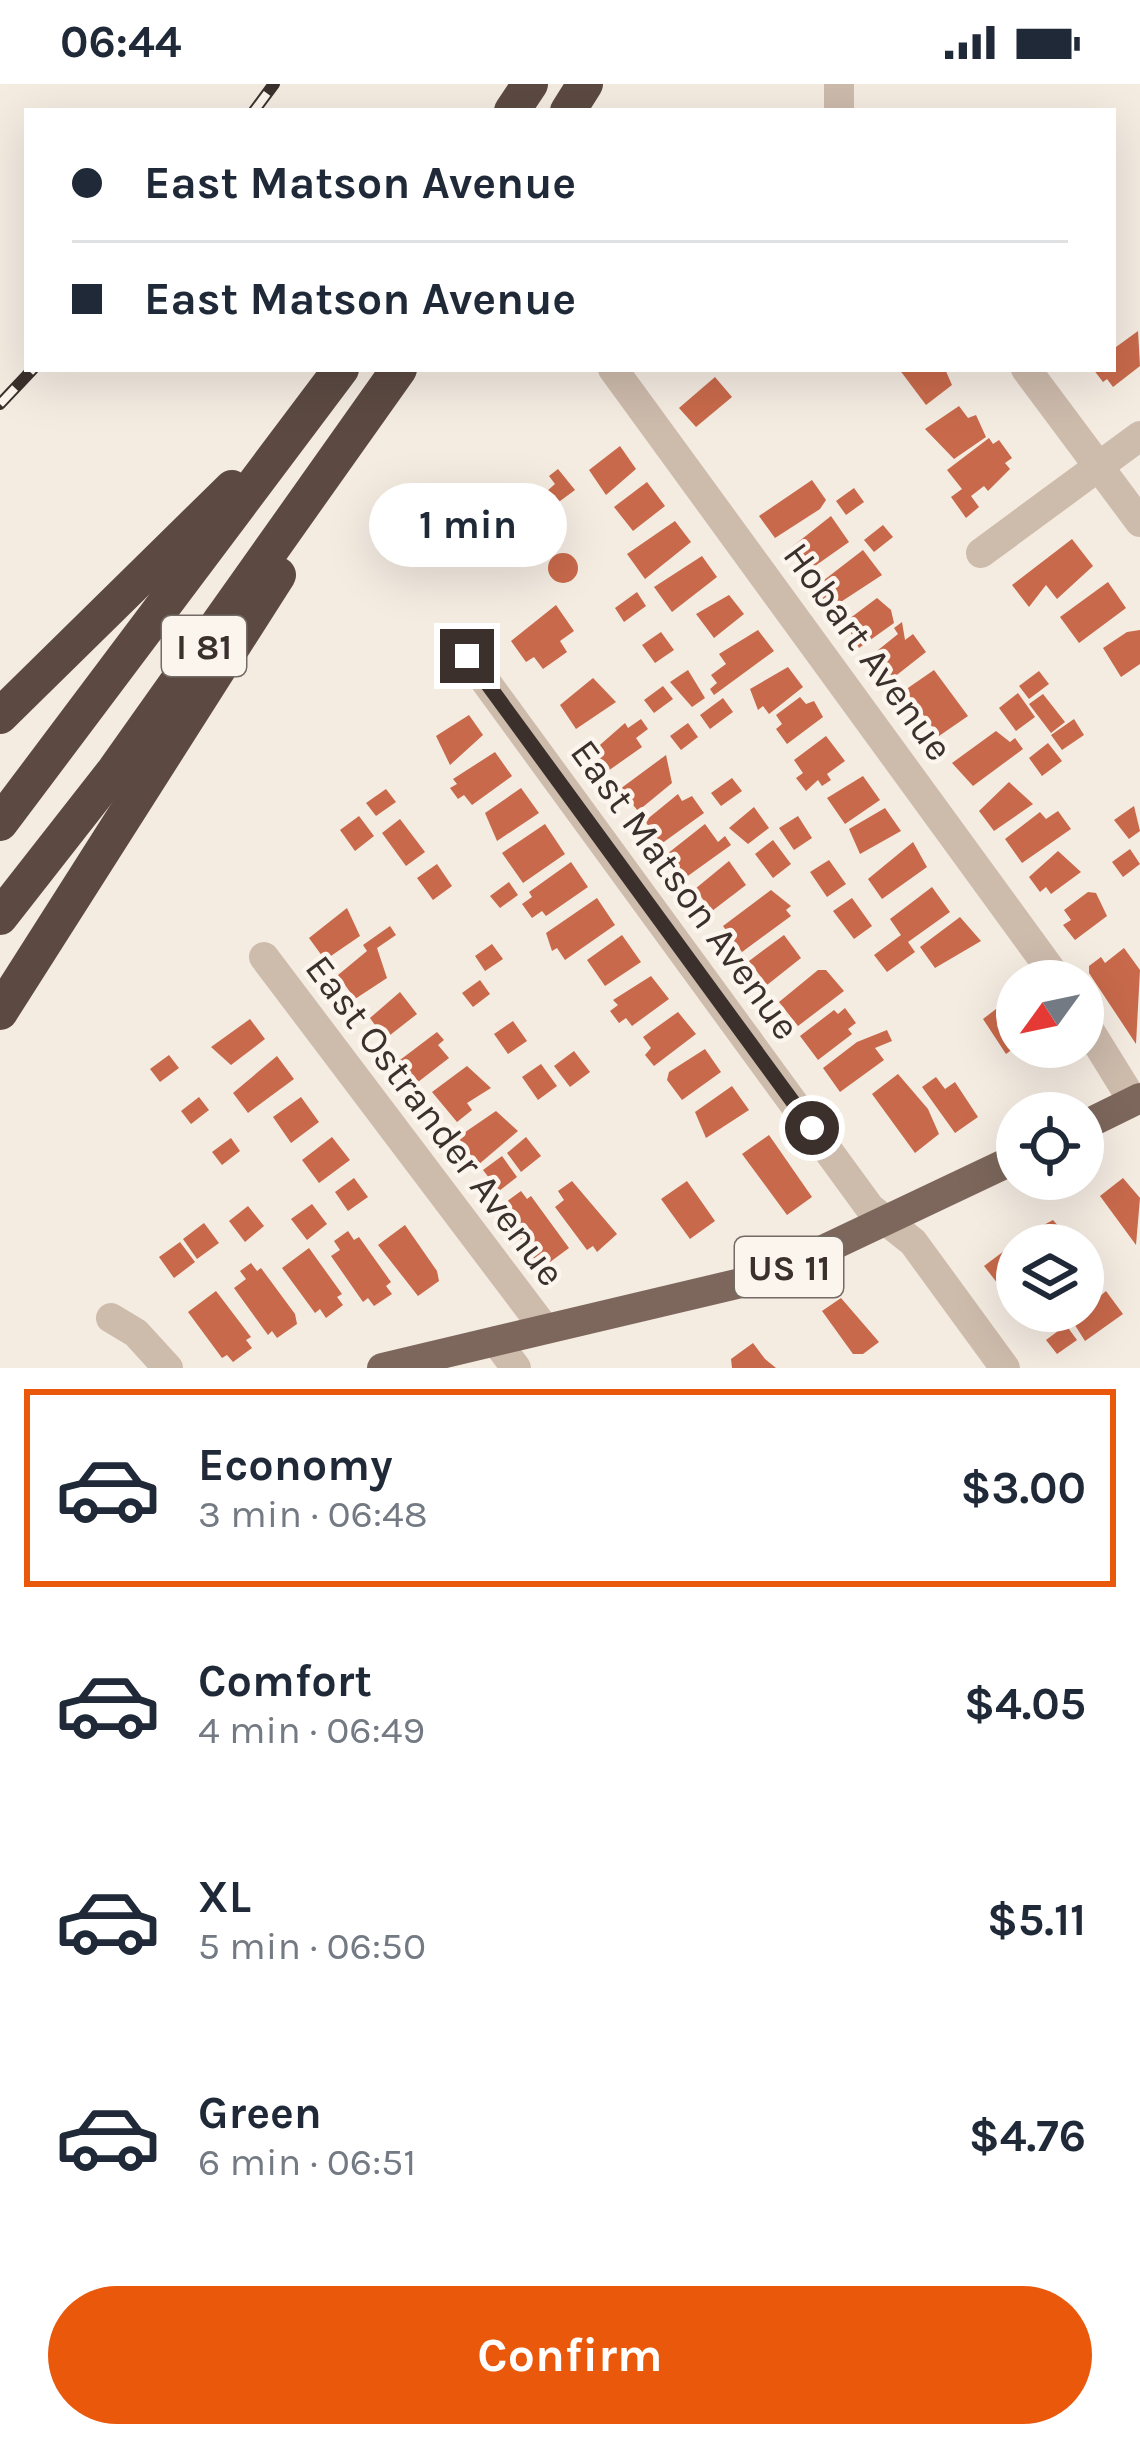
<!DOCTYPE html>
<meta charset="utf-8">
<style>
body{margin:0;font-family:Karla,sans-serif;background:#f6f6f7;color:#1f2937;height:100vh;display:flex;flex-direction:column;font-size:45px;white-space:nowrap}
*{box-sizing:border-box;margin:0}
p{font-size:39px;color:#747a83}
.icon{flex:none;width:66px;height:66px;fill:none;stroke:currentColor;stroke-width:2;stroke-linecap:round;stroke-linejoin:round}
.map{position:relative;height:1284px;overflow:hidden}
.sheet{display:flex;flex-direction:column;background:#fff;flex:1}
.sheet>*{flex:none}
.top-card{position:absolute;left:24px;top:24px;width:1092px;height:264px;border-radius:0px;box-shadow:0 12px 48px #0002;display:grid;align-content:center;height:264px;padding:0 48px;background:#fff}
.needle{width:78px;rotate:237deg}
.tools{position:absolute;left:996px;top:876px;display:grid;gap:24px}
.tools a{display:grid;place-items:center;width:108px;height:108px;border-radius:50%;background:#fff;box-shadow:0 12px 48px #0002;font-size:60px}
.end{position:absolute;width:54px;height:54px;margin:-27px;border:15px solid #3b302b;background:#fff;box-shadow:0 0 0 6px #fff}
.from{border-radius:50%}
.bubble{position:absolute;height:84px;border-radius:42px;background:#fff;box-shadow:0 12px 48px #0002;font-size:39px;font-weight:700;line-height:84px;text-align:center}
.top-card b{display:flex;align-items:center;gap:42px;height:114px;font-size:45px}
.top-card b+b{border-top:3px solid #e0e1e3}
.top-card i{width:30px;height:30px;background:#1f2937}
ul{padding:21px 0 0;list-style:none}
li{display:flex;align-items:center;gap:36px;height:198px;margin:0 24px 18px;padding:0 24px;border:6px solid transparent;border-radius:0px}
li div{flex:1}
li b{display:block;font-size:45px}
li em{font-style:normal;font-weight:700}
li.selected{border-color:#ea580c}
li>.icon{width:108px;height:108px;stroke-width:1.5}
.button{display:flex;gap:24px;margin-top:auto;padding:24px 48px}
.button a{flex:1;height:138px;border-radius:72px;background:#ea580c;color:#fff;font-size:48px;font-weight:700;line-height:138px;text-align:center}
.status{display:flex;justify-content:space-between;align-items:center;height:84px;padding:0 60px;background:#fff;direction:ltr}
.status svg{height:33px;fill:currentColor}
.map>svg:first-child{display:block}
</style>
<div class="status"><b>06:44</b><svg viewBox="0 0 49 12"><path d="M0 12V9h3v3zM5 12V6h3v6zM10 12V3h3v9zM15 12V0h3v12zM26 1h20v11H26zM47 4h2v5h-2z"/></svg></div>
<div class="map">
<svg width="1140" height="1284" viewBox="0 0 1140 1284">
<rect width="100%" height="100%" fill="#f4ebe1"/>
<g fill="#c8694b">
<polygon points="1138,247 1140,282 1113,303 1107,295 1103,298 1093,285 1113,285 1116,263"/>
<polygon points="899,285 945,285 952,301 926,321"/>
<polygon points="715,293 732,313 696,343 679,324"/>
<polygon points="959,322 968,334 976,331 986,353 954,375 925,345"/>
<polygon points="989,354 993,360 999,356 1012,374 1005,379 1010,385 988,407 984,402 971,412 979,423 966,434 951,413 962,405 947,386"/>
<polygon points="620,362 636,385 606,411 589,386"/>
<polygon points="558,385 575,406 556,420 547,407 555,400 549,392"/>
<polygon points="812,396 826,416 820,425 775,454 759,432"/>
<polygon points="647,398 665,422 633,447 614,423"/>
<polygon points="854,404 864,418 846,431 836,417"/>
<polygon points="831,432 849,458 805,489 788,466"/>
<polygon points="675,437 691,458 645,495 627,470"/>
<polygon points="883,441 893,453 874,468 864,456"/>
<polygon points="1072,455 1093,482 1057,515 1046,501 1029,523 1012,501"/>
<polygon points="863,466 882,491 830,525 815,503"/>
<circle cx="563" cy="484" r="15"/>
<polygon points="702,472 717,493 672,528 654,503"/>
<polygon points="1108,498 1126,524 1079,559 1060,533"/>
<polygon points="637,508 646,522 624,538 615,524"/>
<polygon points="729,511 744,530 714,554 696,530"/>
<polygon points="877,514 891,526 894,539 859,564 845,538"/>
<polygon points="556,521 574,547 560,557 567,568 543,585 534,573 526,578 511,557"/>
<polygon points="902,538 905,556 913,550 926,568 893,594 884,582 877,588 867,575 898,550 894,544"/>
<polygon points="758,546 774,567 714,611 710,605 717,599 711,591 726,580 719,570"/>
<polygon points="1140,546 1140,580 1121,593 1103,564 1127,548"/>
<polygon points="661,548 674,566 655,579 642,561"/>
<polygon points="788,583 803,603 769,630 763,622 758,626 750,605"/>
<polygon points="688,586 705,614 692,623 670,598"/>
<polygon points="934,586 968,632 939,652 905,606"/>
<polygon points="1039,587 1049,600 1029,615 1019,602"/>
<polygon points="593,594 616,618 576,645 560,621"/>
<polygon points="663,602 673,615 654,629 644,616"/>
<polygon points="1018,609 1035,633 1016,647 999,624"/>
<polygon points="1043,610 1065,638 1051,649 1029,620"/>
<polygon points="800,613 806,620 814,617 823,633 787,660 776,645 782,640 776,631"/>
<polygon points="723,614 733,628 710,645 700,631"/>
<polygon points="469,631 483,651 450,681 436,652"/>
<polygon points="641,635 648,645 636,654 642,663 608,687 593,667 625,639 628,644"/>
<polygon points="1074,635 1084,651 1062,666 1051,651"/>
<polygon points="688,639 698,653 681,666 670,652"/>
<polygon points="996,647 1010,658 1015,654 1023,665 973,702 952,679"/>
<polygon points="826,652 845,677 827,690 831,696 822,702 818,696 806,707 796,694 803,689 794,676"/>
<polygon points="1048,659 1062,677 1042,692 1029,674"/>
<polygon points="495,668 512,692 472,721 464,711 458,715 450,704 457,700 453,695"/>
<polygon points="666,671 672,699 638,727 620,705"/>
<polygon points="863,692 880,716 845,740 827,714"/>
<polygon points="732,694 742,707 721,722 711,709"/>
<polygon points="1009,698 1033,720 994,747 979,727"/>
<polygon points="521,704 539,729 497,757 485,729"/>
<polygon points="386,705 396,718 376,732 366,719"/>
<polygon points="678,710 682,717 692,712 704,729 661,760 645,737"/>
<polygon points="1134,722 1140,747 1129,755 1114,736"/>
<polygon points="754,723 769,744 748,760 729,744"/>
<polygon points="885,724 901,747 860,770 849,745"/>
<polygon points="1058,727 1071,745 1022,779 1005,755 1040,728 1046,735"/>
<polygon points="359,732 374,752 355,767 340,746"/>
<polygon points="798,732 812,754 794,766 779,744"/>
<polygon points="400,735 425,768 406,782 382,749"/>
<polygon points="545,740 565,770 523,799 502,769"/>
<polygon points="705,740 718,758 725,752 731,761 685,794 667,770"/>
<polygon points="773,756 791,780 773,794 755,770"/>
<polygon points="913,758 927,783 882,815 868,795"/>
<polygon points="1130,765 1140,780 1123,793 1112,778"/>
<polygon points="1058,767 1081,788 1051,810 1046,803 1040,808 1029,793"/>
<polygon points="829,776 846,800 827,813 810,788"/>
<polygon points="729,777 746,801 712,827 695,805"/>
<polygon points="571,778 588,803 546,832 542,827 532,834 522,820 532,813 529,808"/>
<polygon points="437,780 452,802 433,816 417,794"/>
<polygon points="509,798 518,811 500,824 490,812"/>
<polygon points="932,803 950,828 908,858 915,868 887,888 874,871 901,851 890,835"/>
<polygon points="771,806 791,822 786,826 791,832 742,868 723,842"/>
<polygon points="1088,808 1096,809 1107,832 1075,856 1063,841 1071,836 1064,826"/>
<polygon points="597,814 615,841 565,876 557,864 552,867 546,849"/>
<polygon points="852,814 872,842 854,855 833,827"/>
<polygon points="347,824 360,852 325,876 309,854"/>
<polygon points="960,833 981,857 935,884 920,863"/>
<polygon points="390,842 396,851 377,864 387,894 355,915 338,891 367,867 363,861"/>
<polygon points="622,851 641,878 605,902 587,876"/>
<polygon points="784,851 801,874 767,901 749,877"/>
<polygon points="492,860 503,875 485,887 475,872"/>
<polygon points="1124,864 1140,886 1136,960 1089,889 1089,882 1101,873 1105,879"/>
<polygon points="818,886 826,886 844,907 798,942 779,918"/>
<polygon points="651,892 669,915 632,942 626,934 619,939 610,927 618,921 613,916"/>
<polygon points="480,896 490,910 473,923 462,909"/>
<polygon points="400,908 417,930 385,955 370,934"/>
<polygon points="1017,909 1017,962 1006,970 983,935"/>
<polygon points="845,924 856,939 848,945 852,950 818,976 800,952 834,926 838,930"/>
<polygon points="678,928 696,950 654,982 645,971 651,964 643,953"/>
<polygon points="250,935 265,955 231,981 211,963"/>
<polygon points="513,937 527,957 508,970 494,950"/>
<polygon points="887,946 892,957 875,964 884,976 840,1008 823,984 857,958"/>
<polygon points="437,948 444,956 438,961 449,974 418,998 400,976"/>
<polygon points="705,965 721,988 682,1016 667,996 669,988"/>
<polygon points="574,967 590,988 570,1003 554,982"/>
<polygon points="169,971 179,984 160,998 150,985"/>
<polygon points="277,972 294,995 248,1029 233,1009"/>
<polygon points="541,980 557,1002 538,1016 522,993"/>
<polygon points="467,982 491,1004 467,1019 472,1026 457,1038 432,1008"/>
<polygon points="898,990 928,1025 939,1050 915,1069 872,1010"/>
<polygon points="936,993 945,1005 955,998 978,1033 955,1049 922,1003"/>
<polygon points="732,1002 749,1026 706,1054 695,1028"/>
<polygon points="199,1013 209,1026 191,1040 181,1027"/>
<polygon points="301,1013 319,1038 291,1059 273,1033"/>
<polygon points="496,1027 518,1047 478,1081 458,1053"/>
<polygon points="769,1051 812,1113 787,1131 742,1070"/>
<polygon points="332,1053 350,1076 319,1099 302,1076"/>
<polygon points="526,1053 541,1072 521,1088 507,1069"/>
<polygon points="231,1054 240,1067 222,1081 212,1068"/>
<polygon points="502,1072 517,1093 499,1107 483,1086"/>
<polygon points="354,1094 368,1113 348,1127 335,1108"/>
<polygon points="1123,1094 1140,1114 1136,1161 1100,1112"/>
<polygon points="572,1097 617,1150 597,1168 593,1162 587,1166 555,1123 564,1116 558,1107"/>
<polygon points="687,1097 715,1137 690,1155 661,1115"/>
<polygon points="521,1107 527,1115 531,1112 569,1164 546,1181 540,1172 535,1176 498,1124"/>
<polygon points="312,1120 327,1140 307,1156 291,1135"/>
<polygon points="248,1122 264,1142 245,1158 229,1137"/>
<polygon points="1053,1136 1075,1161 1030,1161 1023,1152"/>
<polygon points="204,1139 219,1159 197,1175 183,1155"/>
<polygon points="405,1141 437,1187 439,1197 418,1212 378,1161"/>
<polygon points="348,1147 354,1156 359,1153 391,1198 386,1202 392,1210 374,1222 368,1214 363,1218 331,1172 340,1166 334,1157"/>
<polygon points="180,1158 195,1178 174,1194 159,1173"/>
<polygon points="309,1164 342,1210 337,1213 343,1221 326,1234 320,1225 315,1229 282,1184"/>
<polygon points="1008,1164 1017,1175 1017,1214 1010,1205 1005,1209 984,1182"/>
<polygon points="251,1179 257,1187 261,1184 295,1230 297,1240 277,1254 272,1247 268,1251 234,1204 246,1195 240,1187"/>
<polygon points="216,1207 251,1253 246,1256 252,1264 233,1278 227,1271 222,1274 188,1228"/>
<polygon points="1106,1207 1123,1230 1085,1257 1066,1227 1083,1227"/>
<polygon points="841,1214 879,1258 863,1270 853,1270 822,1227"/>
<polygon points="1066,1241 1077,1256 1057,1270 1046,1256"/>
<polygon points="753,1259 765,1275 776,1284 732,1284 731,1275"/>
</g>
<g fill="none" stroke-linecap="round" stroke-linejoin="round">
<g stroke="#cdbbac" stroke-width="30">
<polyline points="839,27 839,0"/>
<polyline points="613,285 1059,897"/>
<polyline points="1026,285 1140,438"/>
<polyline points="981,469 1140,352"/>
<polyline points="467,572 870,1124 913,1158 1005,1284"/>
<polyline points="264,873 545,1245"/>
<polyline points="1083,936 1133,1017"/>
<polyline points="111,1234 136,1249 168,1284"/>
<polyline points="496,1257 516,1284"/>
</g>
<g stroke="#7d675c" stroke-width="30">
<polyline points="1083,1042 1140,1014"/>
<polyline points="382,1284 766,1193 1017,1074"/>
</g>
<g stroke="#5c4a42" stroke-width="36">
<polyline points="512,27 530,0"/>
<polyline points="568,27 585,0"/>
<polyline points="0,632 232,404"/>
<polyline points="0,739 341,285"/>
<polyline points="0,833 115,686 399,285"/>
<polyline points="0,928 278,491"/>
</g>
<g stroke="#3b302b" stroke-width="12">
<g id="rail">
<polyline points="254,27 274,0"/>
<polyline points="0,320 33,285"/>
</g>
</g>
<use href="#rail" stroke="#fbf5ee" stroke-width="8" stroke-dasharray="22" stroke-linecap="butt"/>
</g>
<g fill="none" stroke-linecap="round" stroke-linejoin="round">
<polyline stroke="#3b302b" stroke-width="15" points="467,572 812,1044"/>
</g>
<g text-anchor="middle" stroke-width="9" stroke-linejoin="round" paint-order="stroke">
<g fill="#fbf5ee" stroke="#756b66" stroke-width="3">
<rect x="162" y="532" width="84" height="60" rx="9"/>
<rect x="735" y="1153" width="108" height="60" rx="9"/>
</g>
<g font-size="36" font-weight="bold" fill="#3b302b">
<text x="204" y="575">I 81</text>
<text x="789" y="1196">US 11</text>
</g>
<g font-size="39" fill="#3b302b" stroke="#fbf5ee">
<text transform="translate(869 567) rotate(54)" y="14">Hobart Avenue</text>
<text transform="translate(686 805) rotate(54)" y="14">East Matson Avenue</text>
<text transform="translate(436 1036) rotate(53)" y="14">East Ostrander Avenue</text>
</g>
</g>
</svg>
<div class="tools">
<a><svg class="needle" viewBox="-14 -14 28 28"><path d="M0-13l5 13h-10z" fill="#e53935"/><path d="M0 13l5-13h-10z" fill="#747a83"/></svg></a>
<a><svg class="icon" aria-label="locate" viewBox="0 0 24 24"><circle cx="12" cy="12" r="6"/><path d="M12 2v4M12 18v4M2 12h4M18 12h4"/></svg></a>
<a><svg class="icon" aria-label="layers" viewBox="0 0 24 24"><path d="M12 4l9 5-9 5-9-5zM3 14l9 5 9-5"/></svg></a>
</div>
<i class="end from" style="left:812px;top:1044px"></i>
<i class="end" style="left:467px;top:572px"></i>
<div class="bubble" style="left:369px;top:399px;width:198px">1 min</div>
<div class="top-card">
<b><i class="from"></i>East Matson Avenue</b>
<b><i></i>East Matson Avenue</b>
</div>
</div>
<section class="sheet">
<ul>
<li class="selected"><svg class="icon" aria-label="car" viewBox="0 0 24 24"><path d="M5 17H2v-5l4-1 3-4h7l3 4 3 1v5h-3M9 17h6M6 11h13"/><circle cx="7" cy="17" r="2"/><circle cx="17" cy="17" r="2"/></svg><div><b>Economy</b><p>3 min · 06:48</p></div><em>$3.00</em></li>
<li><svg class="icon" aria-label="car" viewBox="0 0 24 24"><path d="M5 17H2v-5l4-1 3-4h7l3 4 3 1v5h-3M9 17h6M6 11h13"/><circle cx="7" cy="17" r="2"/><circle cx="17" cy="17" r="2"/></svg><div><b>Comfort</b><p>4 min · 06:49</p></div><em>$4.05</em></li>
<li><svg class="icon" aria-label="car" viewBox="0 0 24 24"><path d="M5 17H2v-5l4-1 3-4h7l3 4 3 1v5h-3M9 17h6M6 11h13"/><circle cx="7" cy="17" r="2"/><circle cx="17" cy="17" r="2"/></svg><div><b>XL</b><p>5 min · 06:50</p></div><em>$5.11</em></li>
<li><svg class="icon" aria-label="car" viewBox="0 0 24 24"><path d="M5 17H2v-5l4-1 3-4h7l3 4 3 1v5h-3M9 17h6M6 11h13"/><circle cx="7" cy="17" r="2"/><circle cx="17" cy="17" r="2"/></svg><div><b>Green</b><p>6 min · 06:51</p></div><em>$4.76</em></li>
</ul>
<div class="button"><a>Confirm</a></div>
</section>
